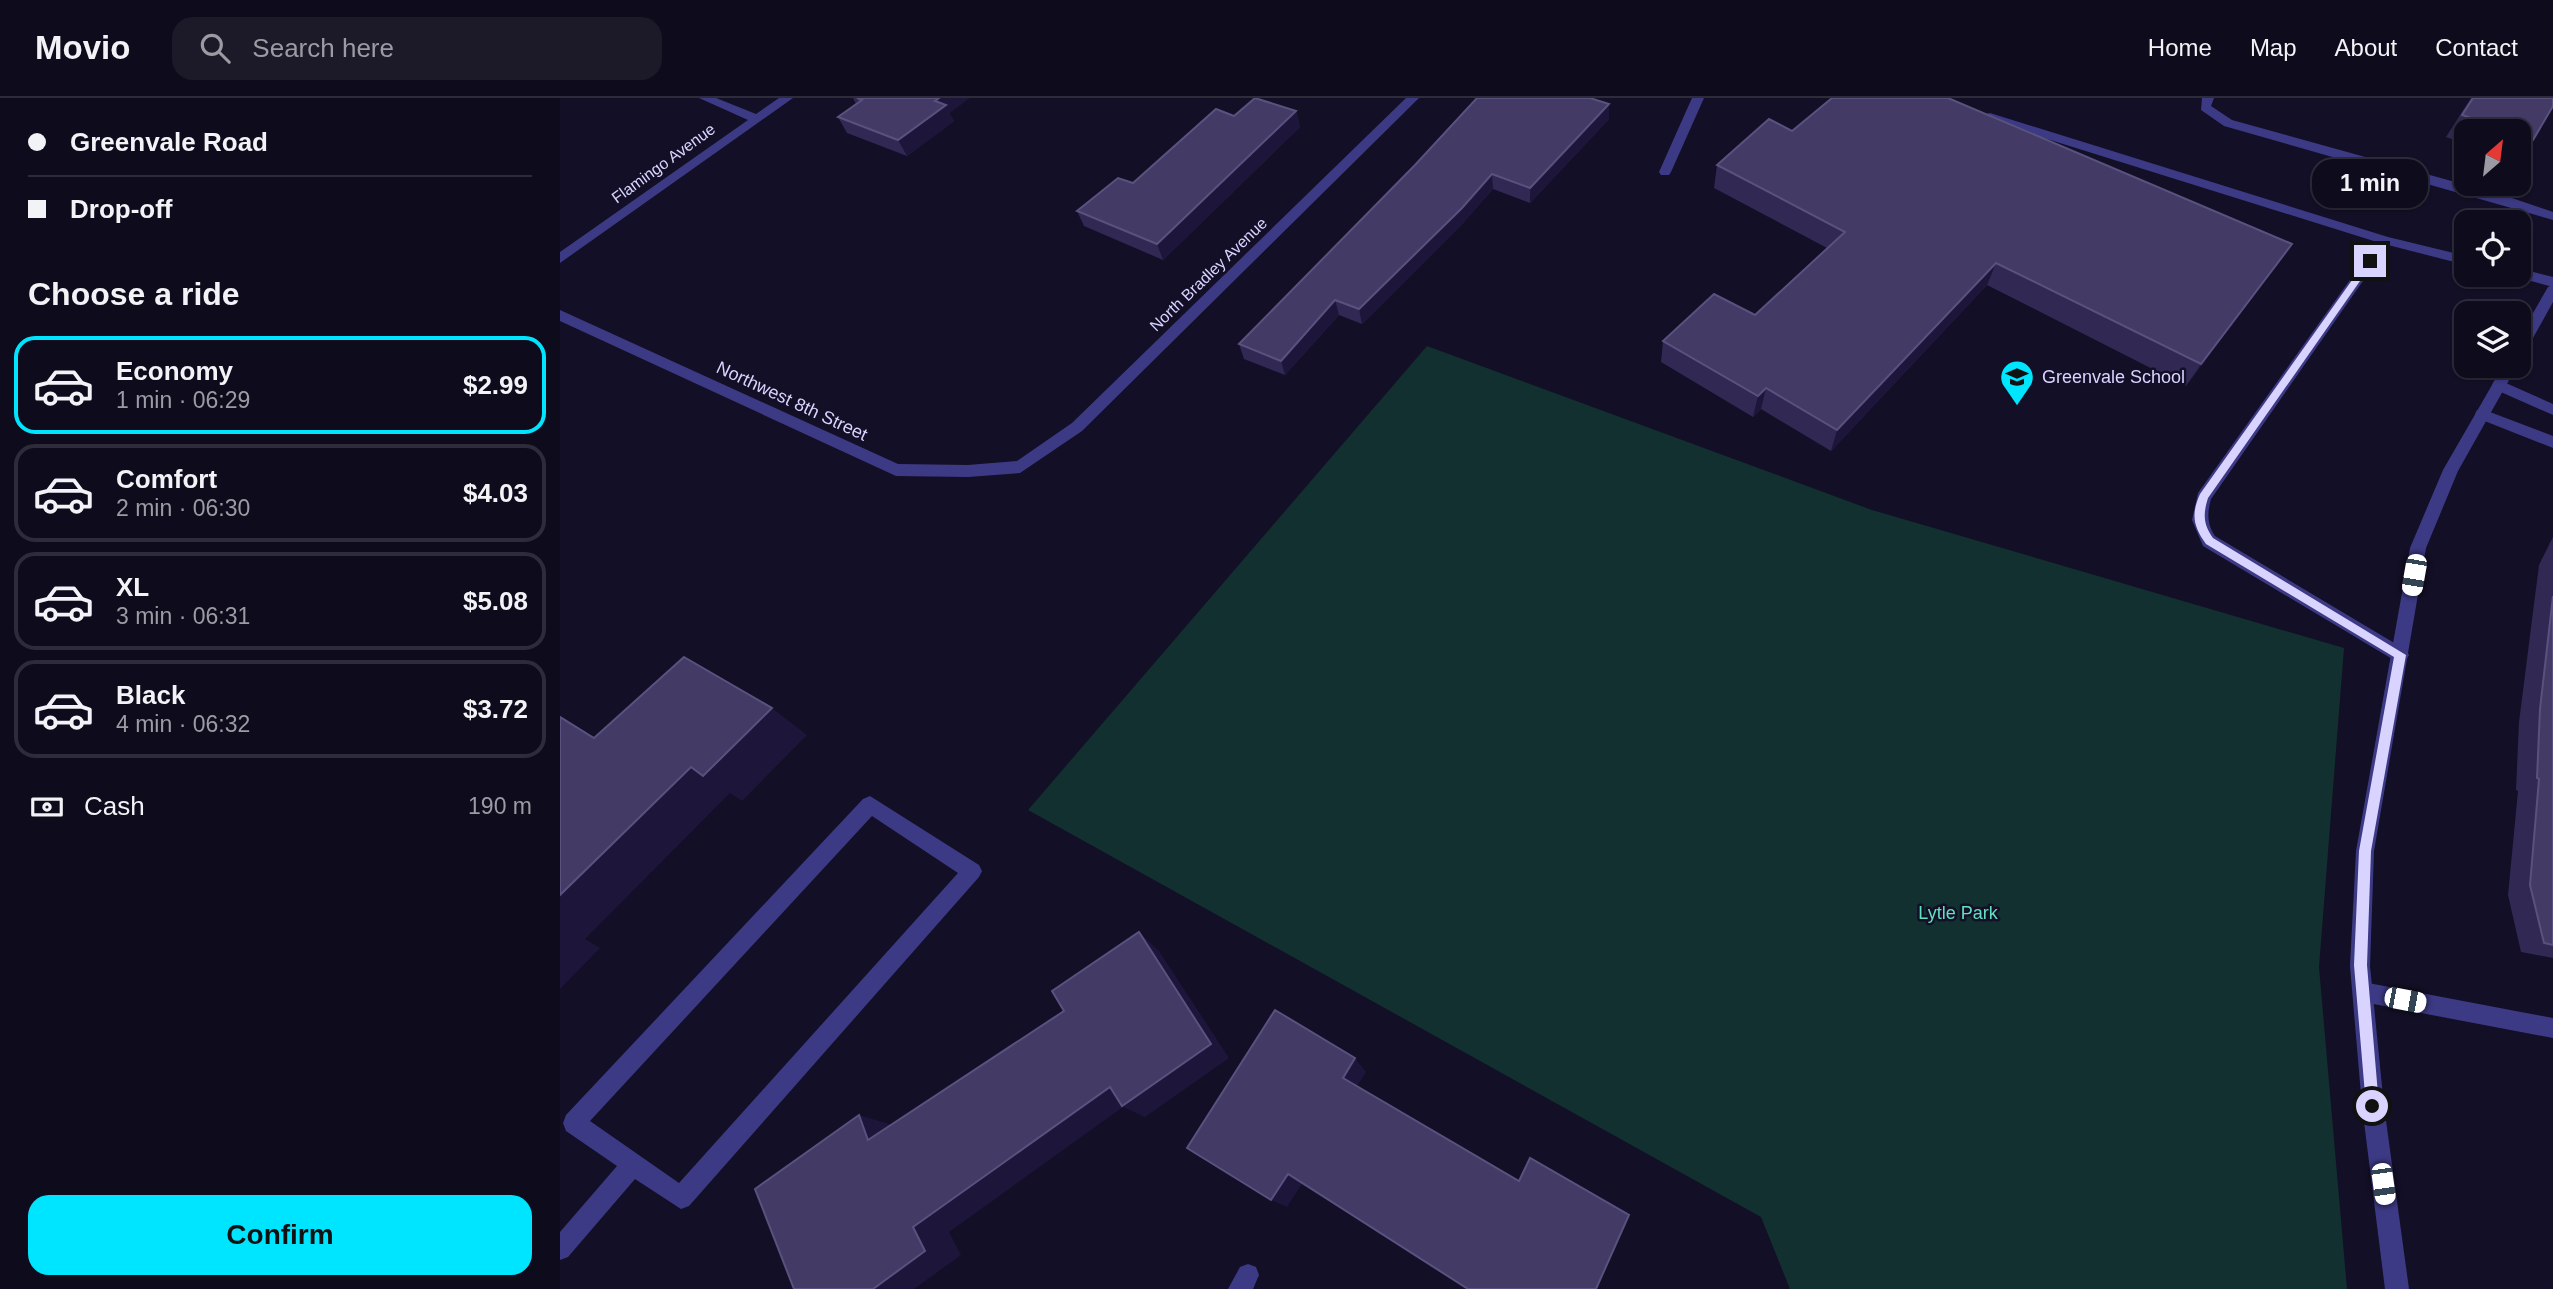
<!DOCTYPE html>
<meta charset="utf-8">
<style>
body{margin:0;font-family:Arial,sans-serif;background:#1c1929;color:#f1f3f6;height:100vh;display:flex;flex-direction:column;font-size:26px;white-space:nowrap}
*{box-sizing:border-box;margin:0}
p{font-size:23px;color:#9b9ba3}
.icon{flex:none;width:38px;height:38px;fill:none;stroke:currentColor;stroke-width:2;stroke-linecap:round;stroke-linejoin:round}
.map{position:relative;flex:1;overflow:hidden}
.sheet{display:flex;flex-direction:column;background:#0e0b1c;width:560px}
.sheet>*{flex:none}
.banner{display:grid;align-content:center;height:154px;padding:0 28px;background:#0e0b1c}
.needle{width:46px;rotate:28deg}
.controls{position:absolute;left:1894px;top:21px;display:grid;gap:14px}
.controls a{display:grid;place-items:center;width:77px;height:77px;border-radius:14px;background:#0e0b1c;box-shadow:0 2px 5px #0004,0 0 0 2px #2e2b3b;font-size:35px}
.end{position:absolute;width:32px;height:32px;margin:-16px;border:9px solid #d9d4ff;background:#111;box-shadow:0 0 0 4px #111}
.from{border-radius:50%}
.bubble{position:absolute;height:49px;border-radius:21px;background:#0e0b1c;box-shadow:0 2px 5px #0004,0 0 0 2px #2e2b3b;font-size:23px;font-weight:700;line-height:49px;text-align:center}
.car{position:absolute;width:21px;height:42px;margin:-21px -10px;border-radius:9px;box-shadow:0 0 5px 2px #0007;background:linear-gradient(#fff 24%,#345 0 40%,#fff 0 76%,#345 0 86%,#fff 0)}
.banner b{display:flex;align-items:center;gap:24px;height:66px;font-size:26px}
.banner b+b{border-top:2px solid #2e2b3b}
.banner i{width:18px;height:18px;background:#f1f3f6}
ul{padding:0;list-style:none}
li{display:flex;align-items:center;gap:21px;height:98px;margin:0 14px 10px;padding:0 14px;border:4px solid #2e2b3b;border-radius:21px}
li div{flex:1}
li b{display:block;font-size:26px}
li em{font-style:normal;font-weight:700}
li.on{border-color:#00e5ff}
li>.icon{width:63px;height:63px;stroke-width:1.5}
h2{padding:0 28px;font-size:32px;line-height:84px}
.pay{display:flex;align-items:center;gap:18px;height:77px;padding:0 28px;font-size:26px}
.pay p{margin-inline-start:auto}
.action{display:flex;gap:14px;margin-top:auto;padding:14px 28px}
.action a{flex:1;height:80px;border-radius:21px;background:#00e5ff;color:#111;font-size:28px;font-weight:700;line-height:80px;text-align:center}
header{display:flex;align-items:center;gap:42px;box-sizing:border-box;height:98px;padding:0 35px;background:#0e0b1c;border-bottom:2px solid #2e2b3b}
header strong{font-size:33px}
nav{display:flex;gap:38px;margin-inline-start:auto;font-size:24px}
.search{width:490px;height:63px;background:#1c1929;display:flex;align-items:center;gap:18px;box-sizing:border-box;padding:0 24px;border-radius:21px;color:#9b9ba3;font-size:26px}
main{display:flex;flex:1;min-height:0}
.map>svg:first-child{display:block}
</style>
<header>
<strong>Movio</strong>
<div class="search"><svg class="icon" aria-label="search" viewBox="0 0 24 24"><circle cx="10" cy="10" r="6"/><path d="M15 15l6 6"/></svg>Search here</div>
<nav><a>Home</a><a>Map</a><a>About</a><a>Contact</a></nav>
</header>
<main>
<section class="sheet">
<div class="banner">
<b><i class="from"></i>Greenvale Road</b>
<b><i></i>Drop-off</b>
</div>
<h2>Choose a ride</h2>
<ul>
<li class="on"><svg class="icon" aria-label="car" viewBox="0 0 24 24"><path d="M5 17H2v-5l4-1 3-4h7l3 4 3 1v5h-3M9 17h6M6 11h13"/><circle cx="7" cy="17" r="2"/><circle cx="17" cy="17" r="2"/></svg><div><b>Economy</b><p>1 min · 06:29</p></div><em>$2.99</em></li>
<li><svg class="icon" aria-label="car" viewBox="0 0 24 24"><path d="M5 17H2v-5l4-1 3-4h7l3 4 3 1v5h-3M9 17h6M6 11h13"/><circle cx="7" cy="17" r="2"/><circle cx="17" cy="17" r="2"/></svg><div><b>Comfort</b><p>2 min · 06:30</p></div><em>$4.03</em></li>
<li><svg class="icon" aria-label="car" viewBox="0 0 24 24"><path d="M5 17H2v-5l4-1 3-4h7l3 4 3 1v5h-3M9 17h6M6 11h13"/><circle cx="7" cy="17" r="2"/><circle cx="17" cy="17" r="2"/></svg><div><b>XL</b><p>3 min · 06:31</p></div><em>$5.08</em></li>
<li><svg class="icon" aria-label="car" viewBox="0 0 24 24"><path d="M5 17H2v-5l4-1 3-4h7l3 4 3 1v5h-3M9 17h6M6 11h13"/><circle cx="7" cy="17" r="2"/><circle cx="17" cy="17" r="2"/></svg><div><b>Black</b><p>4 min · 06:32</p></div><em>$3.72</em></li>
</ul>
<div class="pay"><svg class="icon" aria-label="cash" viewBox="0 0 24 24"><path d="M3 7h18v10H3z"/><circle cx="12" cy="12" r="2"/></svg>Cash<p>190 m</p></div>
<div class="action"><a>Confirm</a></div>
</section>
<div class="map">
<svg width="1993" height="1191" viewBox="0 0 1993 1191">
<rect width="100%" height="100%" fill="#130f26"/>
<polygon fill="#12302f" points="867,248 1312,412 1784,550 1759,869 1787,1191 1230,1191 1201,1119 468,712"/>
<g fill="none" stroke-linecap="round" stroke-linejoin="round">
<g fill="#3d3a85" fill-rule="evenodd">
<polygon points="1132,0 1144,0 1111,74 1109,77 1101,77 1099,74"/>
<polygon points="1642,0 1654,0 1651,8 1672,22 1949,99 1993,114 1993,122 1664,28 1641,12"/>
<path d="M 1430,15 L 1828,139 L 1906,158 L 1906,167 L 1828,147 L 1651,401 C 1647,415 1647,426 1655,438 L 1846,552 L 1849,557 L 1846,562 L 1840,564 L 1834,562 L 1643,448 L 1632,422 L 1638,395 L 1817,144 L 1426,22 L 1426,16 Z"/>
<polygon points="1958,170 1993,179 1993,189 1953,178 1958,177"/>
<polygon points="1939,282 1993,306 1993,317 1934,291 1932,287 1934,283"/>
<polygon points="1922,311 1993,338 1993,350 1917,320 1915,316 1917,312"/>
<path d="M 310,698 L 419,767 L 422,773 L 419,779 L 129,1108 L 121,1111 L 75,1081 L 8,1159 L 0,1162 L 0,1134 L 57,1068 L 6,1033 L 3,1025 L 6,1017 L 303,701 ZM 312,718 L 398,775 L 119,1085 L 30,1023 Z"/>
<polygon points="1803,884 1993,920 1993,940 1803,904 1796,901 1793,894 1796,887"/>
<polygon points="688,1166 696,1169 699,1177 693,1191 668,1191 680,1169"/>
</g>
<g fill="#3d3a85" fill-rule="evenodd">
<polygon points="139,0 156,0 196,16 219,0 233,0 0,165 0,154 188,22"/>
<polygon points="846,0 859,0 522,333 460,375 408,379 336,378 0,223 0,212 338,366 408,367 457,363 512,325"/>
<polygon points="1993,187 1993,204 1963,258 1958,259 1958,241 1988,189"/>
<polygon points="1943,268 1957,268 1898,373 1866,450 1814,753 1810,868 1824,1008 1849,1191 1825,1191 1802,1008 1790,868 1796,753 1850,450 1883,372"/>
</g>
</g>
<g fill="#312854">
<polygon points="293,0 409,0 389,15 394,23 347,58 287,35 278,19 296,6"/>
<polygon points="1911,0 1993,0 1973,42 1958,60 1958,33 1906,33 1906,46 1886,39"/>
<polygon points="736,13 740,29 603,162 524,128 517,113 573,85 674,18"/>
<polygon points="1049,21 970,105 933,91 903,125 802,226 779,217 725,277 684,261 679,246 855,67"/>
<polygon points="1232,33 1732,146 1716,168 1626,288 1427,187 1271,353 1201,311 1193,319 1101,264 1103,243 1195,217 1267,150 1154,90 1157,67"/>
<polygon points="1993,439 1993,860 1961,854 1948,797 1958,693 1956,692 1959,624 1979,467"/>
</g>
<g fill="#1d163a">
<polygon points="379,0 409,0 389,15 394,23 347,58 338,42 375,3"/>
<polygon points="1049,6 1049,21 970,105 970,90"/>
<polygon points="736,13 740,29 603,162 597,146"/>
<polygon points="932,76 933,91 903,125 802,226 799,211"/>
<polygon points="1732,146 1716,168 1626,288 1641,266"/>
<polygon points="1436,165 1427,187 1271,353 1277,332"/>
<polygon points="775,202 779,217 725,277 721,263"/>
<polygon points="1206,290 1201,311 1193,319 1198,298"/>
<polygon points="212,610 247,637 182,703 170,695 25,841 40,850 0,891 0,797 131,669"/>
<polygon points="579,834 599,853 669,960 585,1019 563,1009 389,1134 401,1157 354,1191 313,1191 353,1129"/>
<polygon points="795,960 806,974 794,993 783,980"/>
<polygon points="299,1017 336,1028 308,1042"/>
<polygon points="728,1076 743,1084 727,1109 711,1102"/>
</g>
<g fill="#433a66" stroke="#5a527e" stroke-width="2">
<polygon points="297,0 379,0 375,3 386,7 338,42 278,19 302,2"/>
<polygon points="695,0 736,13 597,146 517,113 558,80 573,85 656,11 674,18"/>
<polygon points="917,0 1030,0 1049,6 970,90 932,76 902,110 799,211 775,202 721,263 679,246 855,67"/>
<polygon points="1272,0 1388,0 1732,146 1641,266 1436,165 1277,332 1206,290 1198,298 1103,243 1154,196 1195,217 1285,134 1157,67 1209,21 1232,33"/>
<polygon points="1913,0 1993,0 1993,8 1973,42 1958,37 1958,33 1948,33 1902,17"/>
<polygon points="1993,498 1993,847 1984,845 1970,787 1979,681 1977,680 1980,611"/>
<polygon points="124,559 212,610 143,678 131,669 0,797 0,619 34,640"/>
<polygon points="579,834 651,946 562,1008 550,989 353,1129 365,1153 313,1191 234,1191 195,1091 299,1017 308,1042 504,913 492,893"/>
<polygon points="715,912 795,960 783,980 959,1083 970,1060 1069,1117 1036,1191 908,1191 728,1076 711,1102 627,1050"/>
</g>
<path fill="#d9d4ff" d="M 1807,161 L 1814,163 L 1648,400 C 1643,416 1643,426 1653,440 L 1846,557 L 1811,753 L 1807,867 L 1819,1008 L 1812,1015 L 1806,1008 L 1794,867 L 1799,753 L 1834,559 L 1646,446 C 1633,428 1631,416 1640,396 Z"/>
<defs>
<g id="school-pin" transform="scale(1.75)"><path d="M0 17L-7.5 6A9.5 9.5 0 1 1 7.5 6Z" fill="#00e5ff" stroke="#130f26"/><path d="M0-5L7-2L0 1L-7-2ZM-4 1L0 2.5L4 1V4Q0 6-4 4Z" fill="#111"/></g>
</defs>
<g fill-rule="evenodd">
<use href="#school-pin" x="1457" y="279"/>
</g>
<g text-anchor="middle" stroke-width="5" stroke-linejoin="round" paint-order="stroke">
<g font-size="16" fill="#d9d4ff" stroke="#130f26">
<text transform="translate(103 65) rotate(-36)" y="6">Flamingo Avenue</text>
<text transform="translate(648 176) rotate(-44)" y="6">North Bradley Avenue</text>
</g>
<g font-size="18" fill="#d9d4ff" stroke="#130f26" text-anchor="start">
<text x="1482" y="285">Greenvale School</text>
</g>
<g font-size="18" fill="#d9d4ff" stroke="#130f26">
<text transform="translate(232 303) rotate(25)" y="6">Northwest 8th Street</text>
</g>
<g font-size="18" fill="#5fe0c0" stroke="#130f26">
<text x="1398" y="821">Lytle Park</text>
</g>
</g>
</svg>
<div class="controls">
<a><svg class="needle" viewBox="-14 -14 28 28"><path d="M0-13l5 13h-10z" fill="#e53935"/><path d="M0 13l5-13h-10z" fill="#9b9ba3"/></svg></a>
<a><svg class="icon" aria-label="locate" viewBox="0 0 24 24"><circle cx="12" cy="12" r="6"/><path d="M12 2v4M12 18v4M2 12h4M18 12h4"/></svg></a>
<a><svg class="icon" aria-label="layers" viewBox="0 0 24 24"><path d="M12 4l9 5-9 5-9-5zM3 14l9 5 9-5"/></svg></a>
</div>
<i class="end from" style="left:1812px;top:1008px"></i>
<i class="end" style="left:1810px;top:163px"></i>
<div class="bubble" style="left:1752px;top:61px;width:116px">1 min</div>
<i class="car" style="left:1854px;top:477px;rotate:190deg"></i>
<i class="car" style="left:1845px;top:902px;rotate:101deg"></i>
<i class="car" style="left:1823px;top:1086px;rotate:172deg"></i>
</div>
</main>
